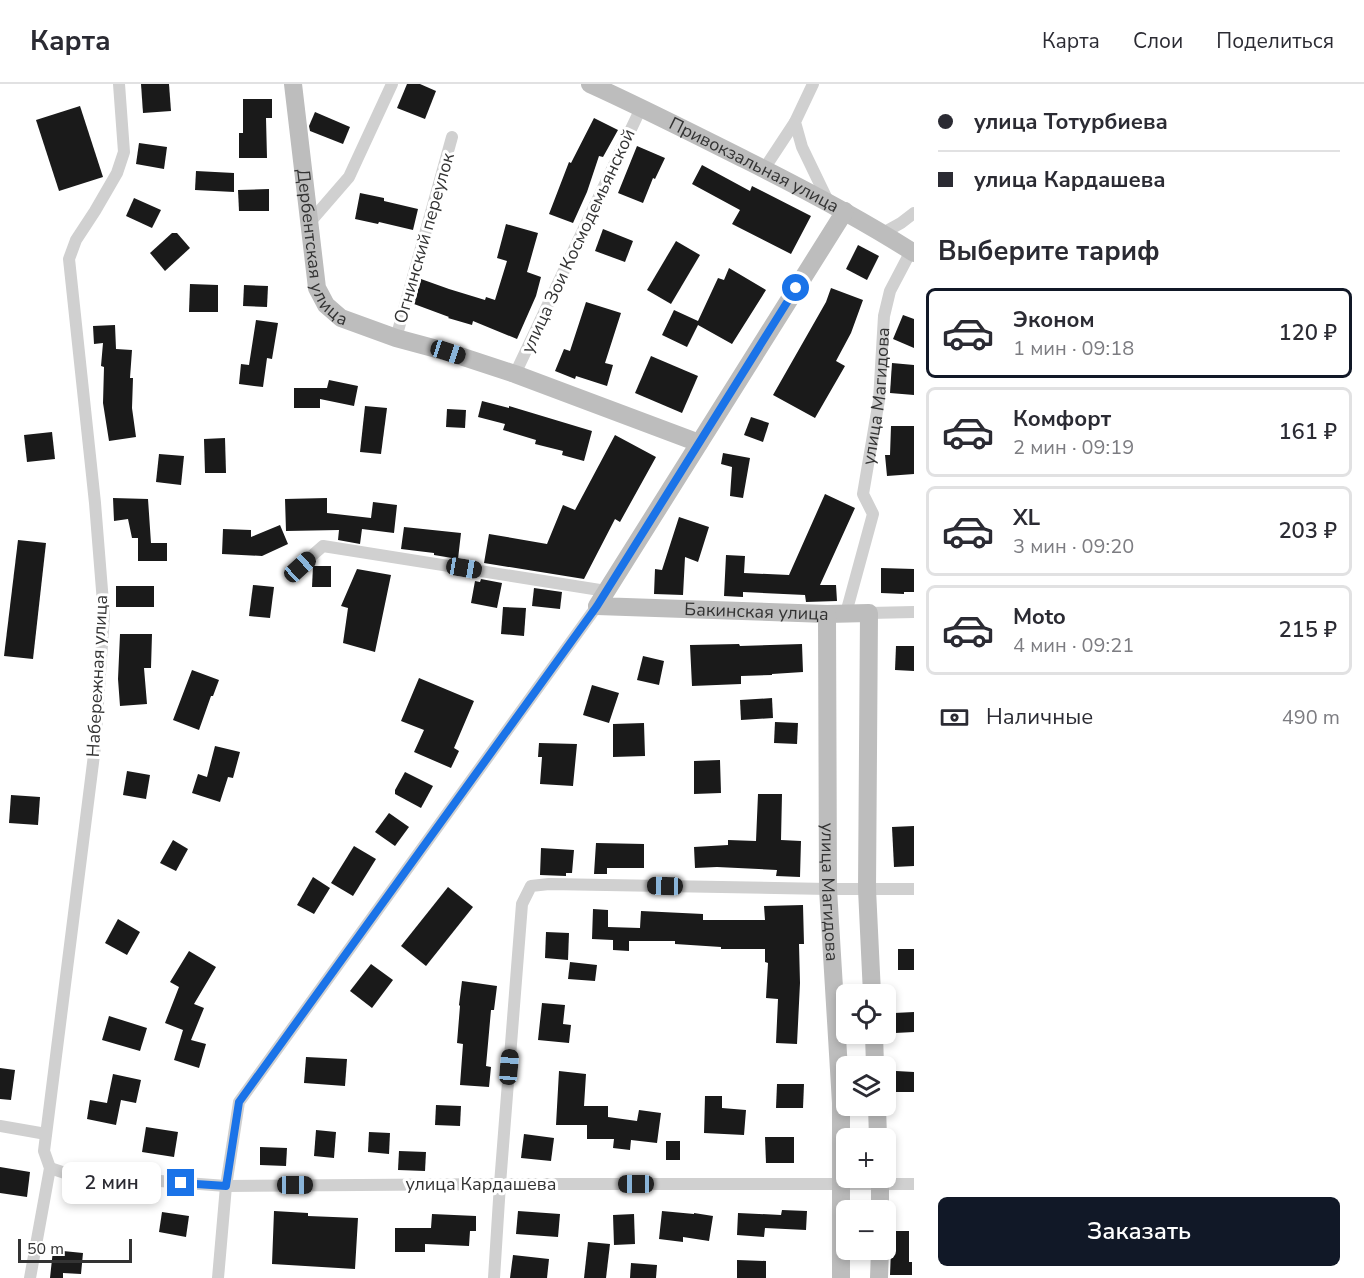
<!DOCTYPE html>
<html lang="ru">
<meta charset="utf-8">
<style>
body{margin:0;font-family:"Nunito Sans",sans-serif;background:#f2f2f3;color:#2b2b33;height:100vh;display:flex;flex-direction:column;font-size:22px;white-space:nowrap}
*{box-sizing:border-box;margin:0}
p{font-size:20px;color:#7c7c81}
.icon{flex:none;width:33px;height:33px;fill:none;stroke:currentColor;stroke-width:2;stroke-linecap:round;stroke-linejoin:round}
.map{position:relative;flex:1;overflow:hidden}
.sheet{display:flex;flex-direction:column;background:#fff;width:450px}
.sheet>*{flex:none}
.hud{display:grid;align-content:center;height:132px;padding:0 24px;background:#fff}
.controls{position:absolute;left:836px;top:900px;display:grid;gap:12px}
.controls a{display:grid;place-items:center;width:60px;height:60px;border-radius:9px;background:#fff;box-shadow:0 3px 9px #0003;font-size:30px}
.scale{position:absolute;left:18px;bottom:15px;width:114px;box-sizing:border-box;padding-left:6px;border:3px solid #333;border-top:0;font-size:16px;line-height:21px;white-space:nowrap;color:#333;-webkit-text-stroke:4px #fff;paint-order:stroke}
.end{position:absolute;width:27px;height:27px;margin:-14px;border:8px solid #1a73e8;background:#fff;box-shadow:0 0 0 3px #fff}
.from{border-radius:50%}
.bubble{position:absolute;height:42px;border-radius:9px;background:#fff;box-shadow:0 3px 9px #0003;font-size:20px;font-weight:600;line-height:42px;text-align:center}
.car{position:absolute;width:18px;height:36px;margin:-18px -9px;border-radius:8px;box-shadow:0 0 4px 2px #0007;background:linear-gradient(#222 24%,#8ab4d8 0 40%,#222 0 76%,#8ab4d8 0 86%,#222 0)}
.hud b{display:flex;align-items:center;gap:21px;height:57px;font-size:22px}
.hud b+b{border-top:2px solid #e1e1e2}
.hud i{width:15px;height:15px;background:#2b2b33}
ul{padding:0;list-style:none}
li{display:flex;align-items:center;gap:18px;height:90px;margin:0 12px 9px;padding:0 12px;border:3px solid #e1e1e2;border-radius:9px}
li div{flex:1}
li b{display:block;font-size:22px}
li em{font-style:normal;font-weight:600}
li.on{border-color:#111827}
li>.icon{width:54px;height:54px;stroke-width:1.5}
h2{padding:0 24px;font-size:27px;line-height:72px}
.pay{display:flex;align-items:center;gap:15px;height:66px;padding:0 24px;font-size:22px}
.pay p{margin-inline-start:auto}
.cta{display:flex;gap:12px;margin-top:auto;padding:12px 24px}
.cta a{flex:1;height:69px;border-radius:9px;background:#111827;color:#fff;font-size:24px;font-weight:600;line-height:69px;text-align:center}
header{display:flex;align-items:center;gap:36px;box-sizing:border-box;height:84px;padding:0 30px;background:#fff;border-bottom:2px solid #e1e1e2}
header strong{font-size:28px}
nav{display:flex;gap:33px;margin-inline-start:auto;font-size:21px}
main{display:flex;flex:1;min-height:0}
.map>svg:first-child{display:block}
</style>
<header>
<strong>Карта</strong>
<nav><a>Карта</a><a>Слои</a><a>Поделиться</a></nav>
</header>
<main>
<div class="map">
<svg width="914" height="1194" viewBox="0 0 914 1194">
<rect width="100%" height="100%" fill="#fff"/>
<g fill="#1a1a1a">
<polygon points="141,0 169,0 171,27 143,29"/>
<polygon points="407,0 420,0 436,7 425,35 397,24"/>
<polygon points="243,15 272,15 272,34 266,34 267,74 239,74 239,49 243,49"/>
<polygon points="80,22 103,93 59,107 36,36"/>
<polygon points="315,28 350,43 343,60 310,47 309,42"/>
<polygon points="594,34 618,46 603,73 599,72 587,108 573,139 549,130 569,78 571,79"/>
<polygon points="139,59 167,63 164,85 136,80"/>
<polygon points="637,62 665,74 655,95 653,94 643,119 618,109"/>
<polygon points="702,81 750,107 752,102 811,132 791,170 732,140 740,126 692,100"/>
<polygon points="196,87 234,89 234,108 195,106"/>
<polygon points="269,105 269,127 239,127 238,106"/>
<polygon points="360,109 384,114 384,117 418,125 413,146 379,138 378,140 355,135"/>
<polygon points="134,114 161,126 152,144 126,132"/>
<polygon points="506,140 538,149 527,188 541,193 536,212 517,255 473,237 472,241 448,234 449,233 414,220 421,195 449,205 485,216 486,213 495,216 507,177 497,174"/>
<polygon points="603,145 633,157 625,178 595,167"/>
<polygon points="172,149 177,149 190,164 165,187 150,169"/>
<polygon points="676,157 700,171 671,220 647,206"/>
<polygon points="858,161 879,172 867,196 846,185"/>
<polygon points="729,184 766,206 732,260 698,241 687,263 662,251 674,226 698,237 718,194 724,196"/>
<polygon points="190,200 218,201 218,228 189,228"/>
<polygon points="244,201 268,202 267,223 243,222"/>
<polygon points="831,204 863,216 851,249 836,277 845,282 815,334 773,311 826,218"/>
<polygon points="586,218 621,229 605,279 613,281 607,302 576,292 575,295 555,287 564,265 570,267"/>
<polygon points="903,231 914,235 914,264 893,255"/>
<polygon points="256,236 278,239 272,275 267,274 263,303 239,300 241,280 249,281"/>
<polygon points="115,241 116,265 132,266 130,294 133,294 132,324 136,353 109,357 103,319 104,283 101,282 103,259 94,260 93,242"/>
<polygon points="651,272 698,292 682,329 635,309"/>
<polygon points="892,279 914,281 914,311 890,309"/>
<polygon points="329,296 358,302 354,322 320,315 320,324 294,324 294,304 327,304"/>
<polygon points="482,317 509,324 509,322 592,347 584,377 562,371 563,367 535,360 536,356 503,346 505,340 478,333"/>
<polygon points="365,322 387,324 381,370 360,368"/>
<polygon points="447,325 466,326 465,344 446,343"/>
<polygon points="751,333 769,339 763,358 744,351"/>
<polygon points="891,342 914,342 914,390 887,392 885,371 890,371"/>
<polygon points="52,348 55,375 27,378 24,351"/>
<polygon points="615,351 656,373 620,438 615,435 584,495 484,479 489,450 547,460 563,421 575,426"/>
<polygon points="225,354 226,389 205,389 204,355"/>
<polygon points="723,369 750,374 743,414 730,412 732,383 721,380"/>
<polygon points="159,370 184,372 181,401 156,398"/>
<polygon points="825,410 855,424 820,501 836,501 837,517 806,518 805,511 743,508 743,513 724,512 726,471 745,472 744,489 789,491"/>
<polygon points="113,414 148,415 151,459 167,459 167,477 138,477 138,454 132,454 128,435 114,437"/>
<polygon points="327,414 327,429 371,434 373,418 397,421 394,449 362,445 360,460 338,456 339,446 286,447 285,415"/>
<polygon points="679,433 709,443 698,478 685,473 683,511 654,510 655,485 662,486"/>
<polygon points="280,441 288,460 262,472 222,470 223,445 251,446 251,453"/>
<polygon points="404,443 461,449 458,475 434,471 434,469 401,465"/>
<polygon points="18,456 46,459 33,575 4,572"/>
<polygon points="313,482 331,482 331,503 312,503"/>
<polygon points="881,484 914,485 914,508 904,508 904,510 881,509"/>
<polygon points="357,485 391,491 375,568 343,559 348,524 341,522"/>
<polygon points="481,495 502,499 497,524 471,519 475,497 480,498"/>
<polygon points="253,501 274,503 270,534 249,532"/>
<rect x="116" y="502" width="38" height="21"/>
<polygon points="534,504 562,508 560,525 532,522"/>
<polygon points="503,523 526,524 524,552 501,550"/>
<polygon points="120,550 152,550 151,584 144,584 147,620 120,622 118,595"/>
<polygon points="739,560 740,562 802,560 803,588 772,590 772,591 741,592 741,600 692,602 690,561"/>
<polygon points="896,562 914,562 914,587 895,586"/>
<polygon points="643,572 664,577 659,601 637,596"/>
<polygon points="192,586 219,596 213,612 211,612 199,646 173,636"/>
<polygon points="419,594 474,617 454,664 459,667 451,684 414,668 424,646 401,637"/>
<polygon points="592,601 619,609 609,639 583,631"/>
<polygon points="772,614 773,634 741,636 740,616"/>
<polygon points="775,638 798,639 797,660 774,659"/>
<polygon points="644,639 645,672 613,673 613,640"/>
<polygon points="539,659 577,660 573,702 540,700 542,673 538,673"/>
<polygon points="215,662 240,668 233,694 228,693 220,718 192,709 198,690 207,693"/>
<polygon points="720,676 721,709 694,710 694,677"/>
<polygon points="127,687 150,691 146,715 123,711"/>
<polygon points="405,688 433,702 421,724 395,710 395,706"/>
<polygon points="758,710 782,710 781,756 801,757 800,793 776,792 777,786 717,783 695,784 694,763 728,761 728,756 756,757"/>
<polygon points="11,711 40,713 38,741 9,739"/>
<polygon points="389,729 409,743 395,762 375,748"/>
<polygon points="914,742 914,782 894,783 892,743"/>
<polygon points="173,756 188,765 176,787 160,779"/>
<polygon points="596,759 644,760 644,784 607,784 607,790 594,790"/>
<polygon points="354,762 376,775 353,812 331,799"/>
<polygon points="541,764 574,766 572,789 566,789 566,792 540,791"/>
<polygon points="313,793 330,804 314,830 297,821"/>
<polygon points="448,803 473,823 426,882 401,862"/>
<polygon points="803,821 804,860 799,860 800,899 797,960 776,959 778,915 766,914 768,879 765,878 765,865 721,865 721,863 675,860 675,857 629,857 629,867 613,866 613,856 592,855 593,825 608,826 608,843 640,844 641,827 703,830 703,836 765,836 764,822"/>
<polygon points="118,835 140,848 127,871 105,859"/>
<polygon points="546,848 569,849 568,876 545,874"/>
<rect x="898" y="865" width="16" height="21"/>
<polygon points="189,867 216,883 194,920 204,924 191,956 206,960 199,984 174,976 183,946 165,939 179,903 170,898"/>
<polygon points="570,878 597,881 595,897 568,895"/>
<polygon points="371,880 393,896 372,924 350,907"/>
<polygon points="462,897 497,902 494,926 491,926 486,982 491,983 489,1003 460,1001 463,960 457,959 460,922 459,921"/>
<polygon points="542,919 565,921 563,940 571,941 569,959 538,956"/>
<polygon points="914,928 914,948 895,949 894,929"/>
<polygon points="109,932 147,944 140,967 102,956"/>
<polygon points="306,973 347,975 345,1002 304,999"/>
<polygon points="0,984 15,986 11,1016 0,1015"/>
<polygon points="559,987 586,990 584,1022 608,1022 608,1033 637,1037 639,1026 661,1029 657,1059 631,1056 630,1066 613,1064 614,1055 587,1055 587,1041 556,1041"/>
<polygon points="896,987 914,988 914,1008 895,1008"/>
<polygon points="113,990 141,996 136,1019 121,1016 116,1041 87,1035 90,1016 107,1019"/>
<polygon points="777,1000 804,1000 803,1024 776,1024"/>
<polygon points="705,1012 722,1012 722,1024 746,1026 744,1051 704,1049"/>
<polygon points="436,1021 461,1022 460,1042 435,1041"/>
<polygon points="146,1043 178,1048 174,1073 142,1068"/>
<polygon points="316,1046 336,1048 334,1074 314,1072"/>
<polygon points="369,1048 390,1049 389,1070 368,1068"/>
<polygon points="524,1050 554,1054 551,1077 521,1074"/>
<polygon points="765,1053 794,1053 794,1079 766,1079"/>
<rect x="666" y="1057" width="14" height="19"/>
<polygon points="260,1063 287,1064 286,1082 260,1081"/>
<polygon points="399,1067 426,1068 425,1087 398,1086"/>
<polygon points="0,1083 30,1088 27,1113 0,1109"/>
<polygon points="782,1126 807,1127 806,1146 765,1144 764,1153 737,1151 738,1129 781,1131"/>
<polygon points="274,1127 308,1129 308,1132 358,1134 355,1185 272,1180"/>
<polygon points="518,1127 560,1130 558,1153 516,1150"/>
<polygon points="662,1127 694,1130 694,1129 713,1132 709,1157 683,1153 683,1158 659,1155"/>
<polygon points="162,1128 189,1132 186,1153 159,1148"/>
<polygon points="432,1130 476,1132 476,1147 470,1147 469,1162 425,1160 425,1168 395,1168 395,1144 431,1144"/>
<polygon points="634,1130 635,1160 614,1161 613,1131"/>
<polygon points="885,1147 909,1147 909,1178 912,1178 912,1191 890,1191 891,1166 890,1160 885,1156"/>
<polygon points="588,1158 610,1160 606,1194 584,1194"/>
<polygon points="53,1166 83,1169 81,1190 63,1189 63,1194 50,1194"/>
<polygon points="513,1171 549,1175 547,1194 510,1194"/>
<polygon points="737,1176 766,1177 766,1194 737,1194"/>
<polygon points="631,1179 657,1181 656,1194 630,1194"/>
</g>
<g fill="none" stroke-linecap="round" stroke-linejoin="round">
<g stroke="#d0d0d0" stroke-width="12">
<polyline points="813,0 795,38 802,63 828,117"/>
<polyline points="764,85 795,38"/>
<polyline points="310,138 349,93 392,0"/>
<polyline points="883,149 901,139 914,129"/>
<polyline points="396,254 452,53"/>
<polyline points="515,290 641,24"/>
<polyline points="299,483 323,462 606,507"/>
<path id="s1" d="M 846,529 L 873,430 L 863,410 L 879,316 L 884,232 L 890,207 L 911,167"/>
<polyline points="869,529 914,528"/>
<polyline points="0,1042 46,1050"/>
<polyline points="50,1084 68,1090 226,1102 500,1100 914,1100"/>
<polyline points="30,1194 50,1084 44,1067 95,663 104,531 95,419 69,175 76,156 95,127 117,89 124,68 119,0"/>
<polyline points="218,1194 226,1102 239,1018 597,522"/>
<polyline points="494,1194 500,1100 522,820 531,802 549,800 828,805 914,805"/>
</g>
<g stroke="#bdbdbd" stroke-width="18">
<path id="s2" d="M 293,0 L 317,204 L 326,221 L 341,234 L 396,254 L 448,268 L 515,290 L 699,359"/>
<path id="s3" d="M 590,0 C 643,24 694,50 746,76 C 804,105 860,134 914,169"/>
<path id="s4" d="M 845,127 L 597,522 L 827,530 L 869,529 L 867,805 L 872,910"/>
<path id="s5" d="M 827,530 L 828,805 L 841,1019 L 841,1194"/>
<polyline points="874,950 875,982"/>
<polyline points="877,1022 878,1054"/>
<polyline points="880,1094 880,1126"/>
<polyline points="879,1194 880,1166"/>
</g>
</g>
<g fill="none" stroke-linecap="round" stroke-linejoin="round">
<polyline stroke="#1a73e8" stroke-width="8" points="181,1099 226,1102 239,1018 597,522 796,204"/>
</g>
<g text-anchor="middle" stroke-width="6" stroke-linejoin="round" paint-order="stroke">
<g font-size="18" fill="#333" stroke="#fff">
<text dy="6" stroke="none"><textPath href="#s3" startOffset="183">Привокзальная улица</textPath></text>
<text transform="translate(424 154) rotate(-74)" y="6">Огнинский переулок</text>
<text dy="6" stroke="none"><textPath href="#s2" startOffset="168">Дербентская улица</textPath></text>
<text transform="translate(578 157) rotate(-65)" y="6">улица Зои Космодемьянской</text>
<text dy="6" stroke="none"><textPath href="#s1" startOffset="224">улица Магидова</textPath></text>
<text dy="6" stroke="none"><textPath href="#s4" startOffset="626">Бакинская улица</textPath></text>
<text transform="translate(97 592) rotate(-87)" y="6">Набережная улица</text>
<text dy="6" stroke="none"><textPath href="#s5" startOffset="278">улица Магидова</textPath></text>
<text x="481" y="1106">улица Кардашева</text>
</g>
</g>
</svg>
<div class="controls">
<a><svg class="icon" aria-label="locate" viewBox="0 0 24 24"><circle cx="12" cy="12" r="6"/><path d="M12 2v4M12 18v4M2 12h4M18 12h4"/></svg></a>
<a><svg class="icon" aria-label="layers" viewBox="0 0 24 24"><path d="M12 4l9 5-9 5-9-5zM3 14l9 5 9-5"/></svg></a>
<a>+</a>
<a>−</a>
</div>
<div class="scale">50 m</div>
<i class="end from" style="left:796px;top:204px"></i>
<i class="end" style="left:181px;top:1099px"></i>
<div class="bubble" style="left:62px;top:1078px;width:99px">2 мин</div>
<i class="car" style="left:448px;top:268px;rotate:108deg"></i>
<i class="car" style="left:300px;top:483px;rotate:48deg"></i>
<i class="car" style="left:464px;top:484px;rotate:99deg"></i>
<i class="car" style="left:665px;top:802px;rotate:271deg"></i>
<i class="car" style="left:509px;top:983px;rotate:5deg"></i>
<i class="car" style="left:636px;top:1100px;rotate:270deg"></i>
<i class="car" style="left:295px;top:1101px;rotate:90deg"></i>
</div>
<section class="sheet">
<div class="hud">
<b><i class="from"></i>улица Тотурбиева</b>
<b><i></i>улица Кардашева</b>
</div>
<h2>Выберите тариф</h2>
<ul>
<li class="on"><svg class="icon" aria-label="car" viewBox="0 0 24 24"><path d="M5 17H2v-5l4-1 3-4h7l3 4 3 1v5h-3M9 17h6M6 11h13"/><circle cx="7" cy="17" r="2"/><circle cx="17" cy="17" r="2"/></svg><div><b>Эконом</b><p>1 мин · 09:18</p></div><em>120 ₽</em></li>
<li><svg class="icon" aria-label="car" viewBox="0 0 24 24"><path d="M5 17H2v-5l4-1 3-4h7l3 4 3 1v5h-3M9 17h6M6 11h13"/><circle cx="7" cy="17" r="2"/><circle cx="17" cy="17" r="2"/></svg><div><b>Комфорт</b><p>2 мин · 09:19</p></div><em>161 ₽</em></li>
<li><svg class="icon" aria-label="car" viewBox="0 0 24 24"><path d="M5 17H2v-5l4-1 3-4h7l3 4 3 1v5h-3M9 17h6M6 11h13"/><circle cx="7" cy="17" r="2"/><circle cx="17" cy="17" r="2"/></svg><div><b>XL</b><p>3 мин · 09:20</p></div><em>203 ₽</em></li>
<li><svg class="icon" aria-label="car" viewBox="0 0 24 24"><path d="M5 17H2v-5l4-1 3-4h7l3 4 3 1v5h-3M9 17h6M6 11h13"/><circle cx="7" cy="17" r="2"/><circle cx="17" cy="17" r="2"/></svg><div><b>Moto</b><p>4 мин · 09:21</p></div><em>215 ₽</em></li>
</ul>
<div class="pay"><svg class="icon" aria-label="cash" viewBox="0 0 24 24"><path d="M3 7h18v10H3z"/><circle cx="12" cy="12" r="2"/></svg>Наличные<p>490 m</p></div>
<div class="cta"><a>Заказать</a></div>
</section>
</main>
